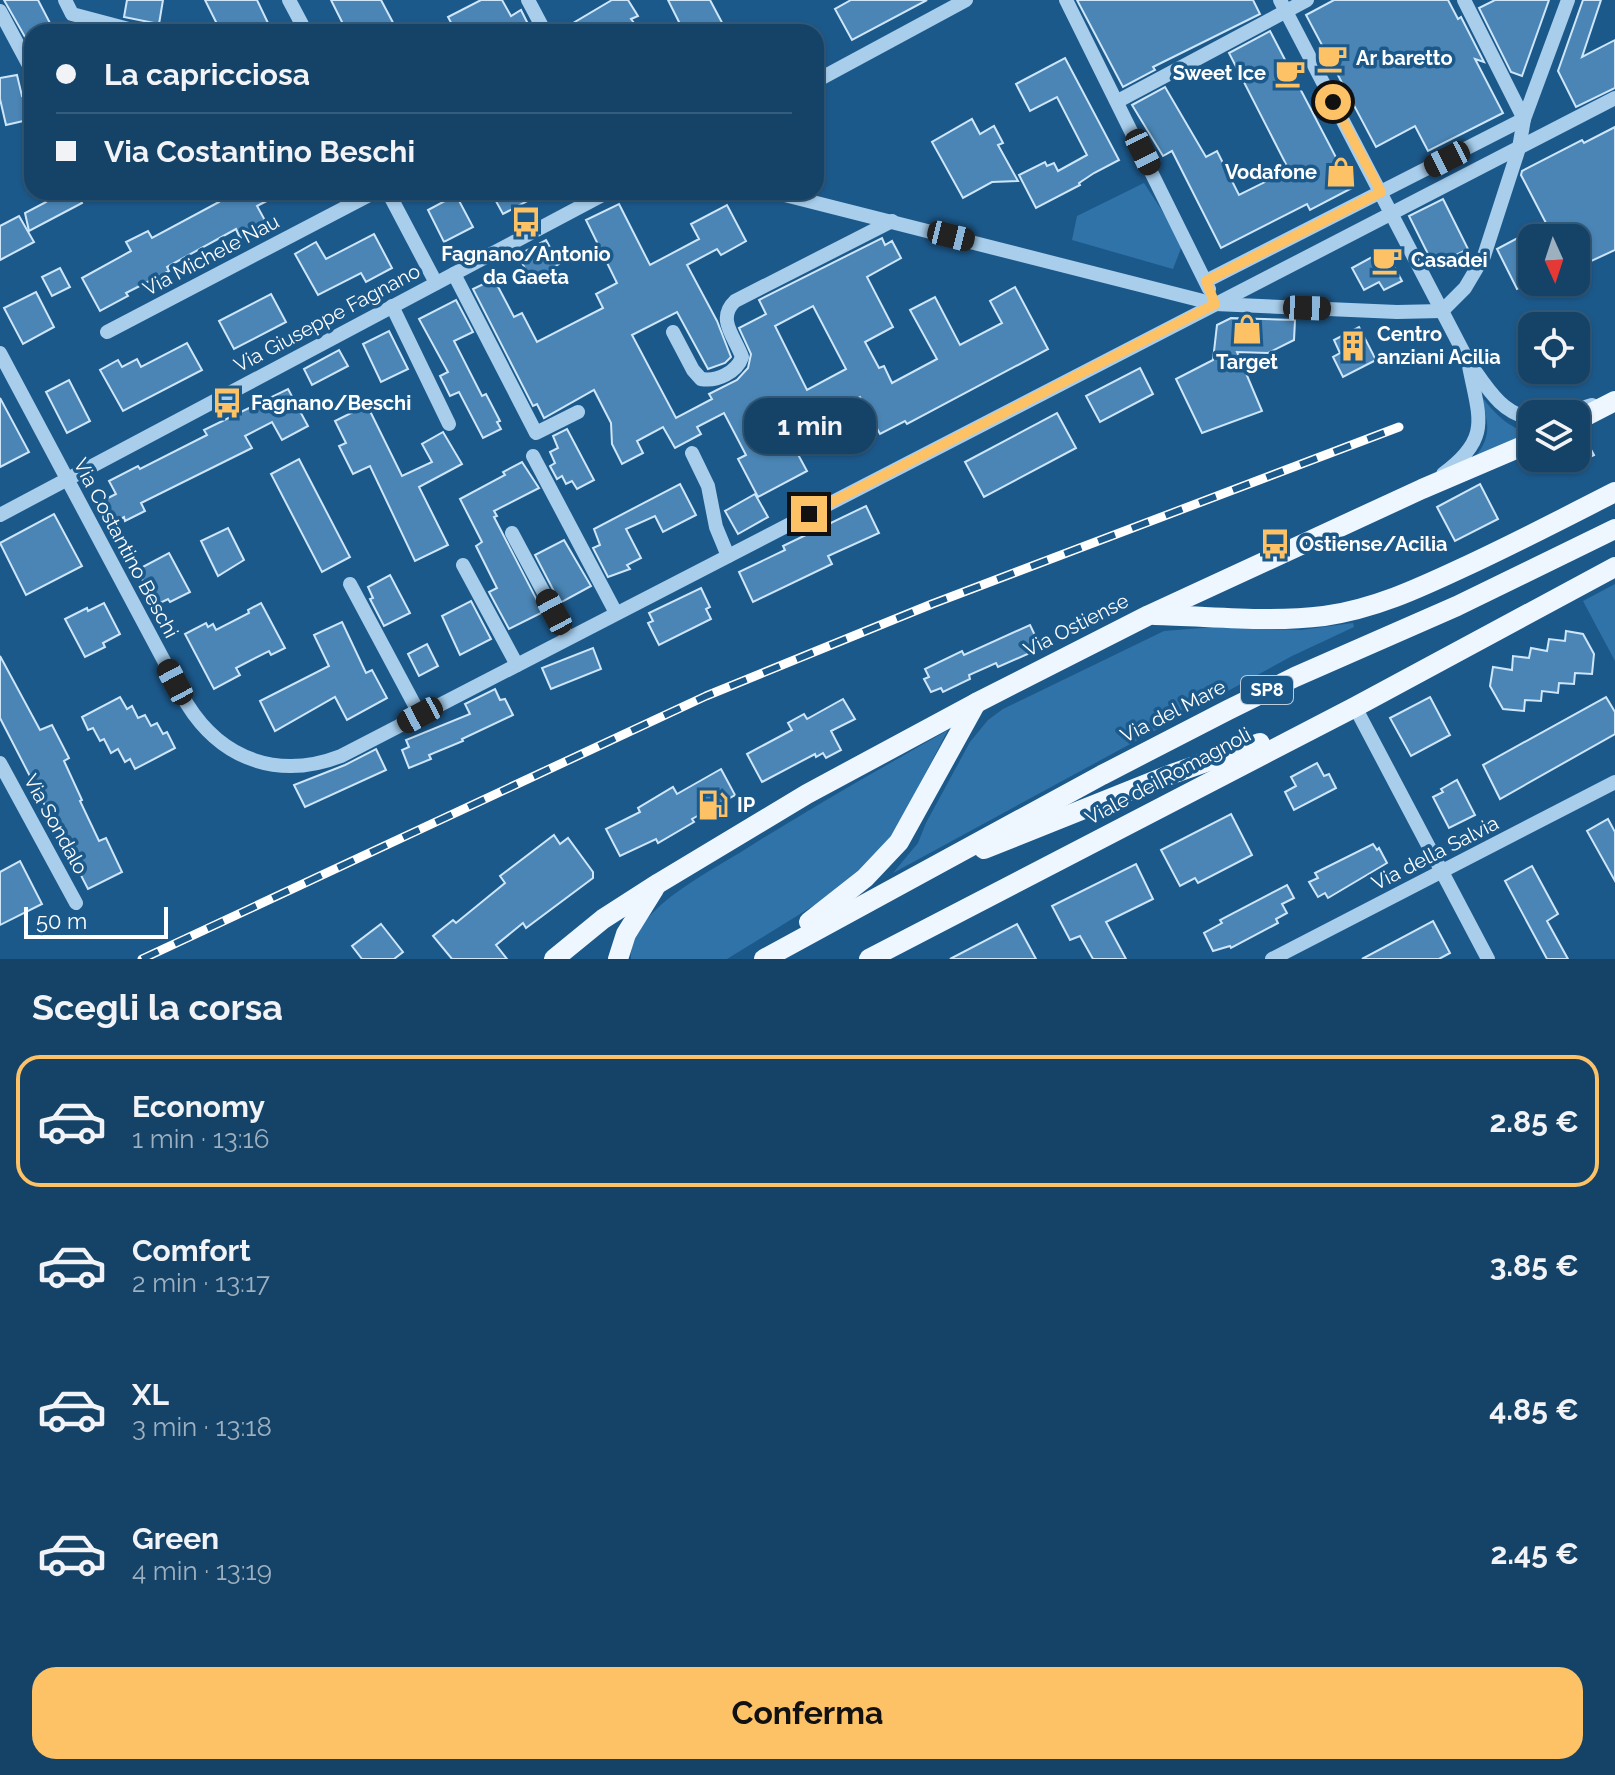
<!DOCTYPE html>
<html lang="it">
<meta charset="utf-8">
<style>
body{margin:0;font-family:Raleway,sans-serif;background:#1e4a6e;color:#f1f3f6;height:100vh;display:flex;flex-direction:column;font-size:30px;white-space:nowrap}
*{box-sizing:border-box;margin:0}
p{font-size:26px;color:#9db0c0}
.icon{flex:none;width:44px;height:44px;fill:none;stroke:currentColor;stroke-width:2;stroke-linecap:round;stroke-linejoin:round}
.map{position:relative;height:959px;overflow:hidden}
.side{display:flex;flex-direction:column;background:#154368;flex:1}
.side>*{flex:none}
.hud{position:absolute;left:24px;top:24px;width:800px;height:176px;border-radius:24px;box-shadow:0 2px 6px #0004,0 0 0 2px #345c7c;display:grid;align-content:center;height:176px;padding:0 32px;background:#154368}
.needle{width:52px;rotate:177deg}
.buttons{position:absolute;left:1518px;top:224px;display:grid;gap:16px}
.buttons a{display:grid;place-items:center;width:72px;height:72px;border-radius:16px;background:#154368;box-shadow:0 2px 6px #0004,0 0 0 2px #345c7c;font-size:40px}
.scale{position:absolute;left:24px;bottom:20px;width:144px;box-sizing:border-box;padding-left:8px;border:4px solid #fff;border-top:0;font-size:22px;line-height:28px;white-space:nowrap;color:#fff;-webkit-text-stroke:6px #1c598b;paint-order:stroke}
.end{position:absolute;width:36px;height:36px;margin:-18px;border:10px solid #fdc166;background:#111;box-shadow:0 0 0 4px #111}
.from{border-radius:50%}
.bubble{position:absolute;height:56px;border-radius:24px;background:#154368;box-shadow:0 2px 6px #0004,0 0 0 2px #345c7c;font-size:26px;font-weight:700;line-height:56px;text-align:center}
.car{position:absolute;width:24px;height:48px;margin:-24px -12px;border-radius:10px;box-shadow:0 0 6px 2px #0007;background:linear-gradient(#222 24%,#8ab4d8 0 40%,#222 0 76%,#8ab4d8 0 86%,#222 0)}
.hud b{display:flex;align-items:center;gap:28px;height:76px;font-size:30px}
.hud b+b{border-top:2px solid #345c7c}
.hud i{width:20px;height:20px;background:#f1f3f6}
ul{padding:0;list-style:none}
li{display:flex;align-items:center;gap:24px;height:132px;margin:0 16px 12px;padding:0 16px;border:4px solid transparent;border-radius:24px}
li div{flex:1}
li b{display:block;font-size:30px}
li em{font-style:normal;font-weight:700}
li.on{border-color:#fdc166}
li>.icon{width:72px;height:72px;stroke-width:1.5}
h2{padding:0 32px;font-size:36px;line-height:96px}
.button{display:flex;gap:16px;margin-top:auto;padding:16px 32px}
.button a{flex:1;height:92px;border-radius:24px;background:#fdc166;color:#111;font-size:32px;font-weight:700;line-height:92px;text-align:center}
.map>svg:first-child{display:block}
</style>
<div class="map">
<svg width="1615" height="959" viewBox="0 0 1615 959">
<rect width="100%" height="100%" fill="#1c598b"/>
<g fill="#3073a9">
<polygon points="1144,183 1183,243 1173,269 1072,240 1077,216"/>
<path d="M 1477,391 C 1493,411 1505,427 1530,433 L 1469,463 C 1494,439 1490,421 1477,391 Z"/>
<polygon points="1615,584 1615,661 1583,601"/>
<polygon points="1353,623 1354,627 1292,656 893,873 918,843 926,823 970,742 988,720 1003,709 1164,631 1215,627 1301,630"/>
<path d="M 948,730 L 887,847 L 826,898 L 727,959 L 631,959 C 630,948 635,933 642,925 C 666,894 708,872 741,852 C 809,809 878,770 948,730 Z"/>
</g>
<g fill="#4a85b5" stroke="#cde6f9" stroke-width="2" fill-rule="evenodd">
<polygon points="4,0 38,0 50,23 25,37"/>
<polygon points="127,0 163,0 159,24 124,17"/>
<polygon points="205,0 257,0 268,23 249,32 221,32"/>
<polygon points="331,0 381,0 398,32 347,32"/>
<polygon points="481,0 502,0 511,16 521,10 532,32 456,32 448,17"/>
<polygon points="612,0 628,0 638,16 631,19 634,23 618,32 558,32"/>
<polygon points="668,0 710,0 727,32 684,32"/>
<polygon points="851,0 927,0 852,40 835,9"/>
<polygon points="1077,0 1253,0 1260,14 1153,67 1155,70 1123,87"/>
<polygon points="1334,0 1448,0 1458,19 1461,17 1484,62 1475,59 1503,113 1428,151 1415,126 1376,147 1306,15"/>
<polygon points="1495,0 1549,0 1522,76 1511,72 1479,8"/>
<polygon points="1583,0 1601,0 1582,57 1615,40 1615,88 1576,107 1558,71"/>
<polygon points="1270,31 1352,188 1310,210 1307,204 1221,248 1172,151 1163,156 1132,105 1165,87 1206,157 1217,151 1239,195 1289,170 1229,53"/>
<polygon points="1065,58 1119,160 1094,173 1079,183 1080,185 1036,208 1019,175 1045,162 1047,166 1054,163 1058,171 1087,155 1057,97 1030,111 1016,84"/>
<polygon points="17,75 22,96 28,94 32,119 6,125 0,99 0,78"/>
<polygon points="972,119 980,134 994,126 1003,143 998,145 1018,181 992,182 963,198 932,142"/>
<polygon points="1615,127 1615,250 1576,268 1576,238 1532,238 1532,281 1517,289 1497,249 1546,223 1521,175 1522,171 1582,140 1584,143"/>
<polygon points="41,192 76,192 82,203 29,231 25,213 46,202"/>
<polygon points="214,192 284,192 257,206 267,224 240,238 236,229 167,267 169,271 126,293 128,296 100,311 82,278 131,251 126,242 148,231 152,238 219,202"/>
<polygon points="491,192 544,192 503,214"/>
<polygon points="456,195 473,227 444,242 428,210"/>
<polygon points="1443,199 1468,249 1434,266 1409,216"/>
<path d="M 619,204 L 650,265 L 699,239 L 691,224 L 727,205 L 746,241 L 721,255 L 717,249 L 687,265 L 717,321 L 731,357 L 725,363 L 708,369 L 677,312 L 632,335 L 676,418 L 712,399 L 709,394 L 737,380 L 748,368 L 751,354 L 739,328 L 766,314 L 759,300 L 882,238 L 885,245 L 892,241 L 901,258 L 867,277 L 893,327 L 865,342 L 879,368 L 884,366 L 892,383 L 937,359 L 910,310 L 935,297 L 960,345 L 1002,323 L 990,301 L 1015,287 L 1048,349 L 907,424 L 905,421 L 880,434 L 860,397 L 788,436 L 807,471 L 758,497 L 738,459 L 746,455 L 724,413 L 697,427 L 701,434 L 675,448 L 663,427 L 637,441 L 643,453 L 622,464 L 612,444 L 611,423 L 594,390 L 544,418 L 537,404 L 533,406 L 473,289 L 494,279 L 514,317 L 522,313 L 537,342 L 603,308 L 596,294 L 617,283 L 586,220 ZM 813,306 L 846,369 L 807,390 L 775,326 Z"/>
<polygon points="19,216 34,242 0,260 0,226"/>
<polygon points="374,234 392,268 366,282 361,273 318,295 295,254 316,242 326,259"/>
<polygon points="546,240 559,264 548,271 551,277 534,286 518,255"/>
<polygon points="1385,250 1402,281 1384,290 1379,282 1364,290 1352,268"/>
<polygon points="60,268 70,287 52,296 42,277"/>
<polygon points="36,292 54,327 23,344 4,308"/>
<polygon points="271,294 286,322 234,349 219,321"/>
<polygon points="456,300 473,332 454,341 482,396 486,394 500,421 497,422 501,429 483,438 459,392 450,396 440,376 448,372 419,319"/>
<polygon points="1231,318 1295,320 1294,340 1268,353 1237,352 1262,411 1202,433 1176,379 1213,360 1217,325"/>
<polygon points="1359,327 1376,360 1343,377 1333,357 1340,353 1334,340"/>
<polygon points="389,331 408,369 381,382 363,344"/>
<polygon points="187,343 202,370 123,411 100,370 118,360 122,367 137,359 141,367"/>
<polygon points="339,350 348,366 312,385 304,369"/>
<polygon points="1140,368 1153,394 1100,422 1086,396"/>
<polygon points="69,380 90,421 67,433 46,392"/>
<polygon points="288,389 308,426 282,440 272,422 245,436 252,448 141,503 145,511 125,521 124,517 115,522 104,500 116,494 109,481 138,466 140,469 207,435 204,430"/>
<polygon points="0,398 29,452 0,467"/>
<polygon points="367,405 402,476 432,462 422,444 443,432 462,464 419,487 448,545 415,561 370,466 353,474 339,446 346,443 335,421"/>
<polygon points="1057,413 1076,448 984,497 965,462"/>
<polygon points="567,429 594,480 577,489 572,481 566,484 562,476 557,479 550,466 555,463 550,452 558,448 553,436"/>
<polygon points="1582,433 1594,455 1576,464 1576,434"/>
<polygon points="299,459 350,557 322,572 271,474"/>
<polygon points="522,462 539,488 494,511 497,516 494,517 543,612 509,629 489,592 497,588 476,546 482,542 460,499 505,475 503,472"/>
<polygon points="680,484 696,515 663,532 655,516 626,529 641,558 627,565 630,569 608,577 593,548 600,545 594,529"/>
<polygon points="1480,484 1498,519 1455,541 1437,507"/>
<polygon points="755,494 768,517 738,534 725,511"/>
<polygon points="866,506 879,533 828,556 832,564 753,602 739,572 785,550 783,546"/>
<polygon points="54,514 82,566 26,595 0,543"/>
<polygon points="228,528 244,560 218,576 201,541"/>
<polygon points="564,540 591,586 560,603 535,555"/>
<polygon points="169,553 190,592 170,602 168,599 156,605 137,570"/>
<polygon points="390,575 410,613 384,626 370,599 373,598 368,587"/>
<polygon points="701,588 710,607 706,609 711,619 659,645 648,623 653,621 649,613"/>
<polygon points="471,601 491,639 460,655 442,616"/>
<polygon points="104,603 120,634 103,643 105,647 85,657 65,619 87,608 88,611"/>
<polygon points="261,603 285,648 271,655 269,651 236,668 240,675 214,689 185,634 206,623 208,627 213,624 216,630 249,613 248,610"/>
<polygon points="342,622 366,673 372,670 387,698 347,720 335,697 275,731 260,701 329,666 314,635"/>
<polygon points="1030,625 1041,648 998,667 996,663 969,675 970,679 943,692 941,688 931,692 924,679 929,677 925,669 962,651 964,655"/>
<polygon points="1566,631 1583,634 1594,654 1592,674 1575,673 1574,684 1559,683 1558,693 1542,691 1541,701 1525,700 1524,711 1503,709 1490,686 1493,667 1512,670 1513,656 1529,658 1531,648 1547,651 1549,639 1565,641"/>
<polygon points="427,644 438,666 419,676 408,654"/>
<polygon points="593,648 601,669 551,689 542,668"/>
<polygon points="0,656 40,730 52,725 69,758 64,761 82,800 80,801 99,841 106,838 122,872 88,889 0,718"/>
<polygon points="495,689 500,700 505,699 513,715 462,739 463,741 429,755 431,759 409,768 402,750 409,747 406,740 470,714 465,704"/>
<polygon points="120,697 127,709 132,706 138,718 145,715 151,726 157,723 163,734 167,732 175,748 135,769 130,759 125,762 118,749 111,753 104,739 100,741 93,728 88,730 82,717"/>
<polygon points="1430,697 1450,735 1411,756 1390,718"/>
<polygon points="1606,697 1615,712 1615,734 1500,799 1483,765"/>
<polygon points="843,699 855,719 831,731 841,750 826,758 823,753 816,757 815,754 762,782 747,754 792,730 788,723 804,714 807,719"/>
<polygon points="376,749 386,770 305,807 294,785 345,765"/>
<polygon points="1317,763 1324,776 1329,774 1336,788 1294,810 1285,792 1296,786 1291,777"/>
<polygon points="721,769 735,795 692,819 694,822 658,843 656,839 620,856 606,829 640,812 638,808 673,787 677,794"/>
<polygon points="1457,780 1475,815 1449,828 1433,797 1443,792 1441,789"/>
<polygon points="1231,814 1252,855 1198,883 1195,878 1180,886 1161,850"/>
<polygon points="1608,819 1615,832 1615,881 1587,831"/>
<polygon points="554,835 560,844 568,838 593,872 593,878 526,928 523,923 496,945 507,959 452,959 433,936 453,920 456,923 505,883 500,876"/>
<polygon points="1373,844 1377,850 1379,848 1387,863 1328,898 1325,893 1318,897 1309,882 1318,878 1315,873"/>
<polygon points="20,861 42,904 0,925 0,872"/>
<polygon points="1136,864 1153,899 1106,922 1126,959 1093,959 1080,936 1070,940 1052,906"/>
<polygon points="1532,866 1558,914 1547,921 1568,959 1547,959 1505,881"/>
<polygon points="1287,885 1294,898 1282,904 1287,913 1276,919 1278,923 1231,948 1230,946 1213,951 1204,933 1222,923 1220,920"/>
<polygon points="1433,921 1450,953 1439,959 1362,959"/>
<polygon points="381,924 403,952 394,959 362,959 352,946"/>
<polygon points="1017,924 1036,959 950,959"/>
</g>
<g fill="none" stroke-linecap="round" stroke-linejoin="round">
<g stroke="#a8ceec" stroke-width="14">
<polyline points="65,0 72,14 140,32"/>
<polyline points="289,0 306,32"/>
<polyline points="528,0 545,32"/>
<polyline points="1066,0 1209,289"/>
<path d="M 1280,0 L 1468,361 C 1485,384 1501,415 1532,418"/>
<polyline points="1464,0 1524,119"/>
<polyline points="0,11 32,71"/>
<polyline points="816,81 966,0"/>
<polyline points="1118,101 1307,0"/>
<polyline points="388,192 436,283"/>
<polyline points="773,192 1215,304 1397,312 1442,311 1465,288 1484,256 1519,148 1524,119 1568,0"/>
<polyline points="454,274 536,433 578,412"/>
<polyline points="1206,281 1524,119"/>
<polyline points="392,306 449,424"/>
<polyline points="107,332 375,192"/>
<path d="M 673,332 L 693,370 L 701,379 C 717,382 737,372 742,357 C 735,337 716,319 735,301 L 892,221"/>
<path d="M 0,353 L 187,704 C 222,760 279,780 341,756 L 1615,98"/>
<polyline points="1562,414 1592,405"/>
<polyline points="692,453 708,486 716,527 728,556"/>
<polyline points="533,456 616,613"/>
<path d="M 1443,474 C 1492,438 1479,418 1469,366"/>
<polyline points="0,515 608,192"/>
<polyline points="512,533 568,638"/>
<polyline points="463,565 517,665"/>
<polyline points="350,584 420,715"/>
<polyline points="1355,707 1488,959"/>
<polyline points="0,763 76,903"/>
<polyline points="1272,959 1615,782"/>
</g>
<g stroke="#eef6ff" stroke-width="20">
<polyline points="1576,421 1615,401"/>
<path d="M 1154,615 C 1210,616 1268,623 1324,616 C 1374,609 1417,589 1462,568 C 1514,544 1564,518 1615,492"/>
<polyline points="984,849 1169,775 1260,743"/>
<polyline points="809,922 865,878 899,842 976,703"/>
<polyline points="554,959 603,919 659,883 807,794 976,703 1149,615 1422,489 1532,442"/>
<polyline points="618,959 626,934 654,889"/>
<polyline points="764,959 1102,775 1228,710 1295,677 1457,606 1615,529"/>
<polyline points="869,959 1355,707 1615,567"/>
</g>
<g stroke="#fff" stroke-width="9">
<polyline id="rail" points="142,959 706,696 932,604 1399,427"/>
</g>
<use href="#rail" stroke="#1c598b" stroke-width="6" stroke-dasharray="18" stroke-linecap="butt"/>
</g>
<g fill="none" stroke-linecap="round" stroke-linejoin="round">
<polyline stroke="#fdc166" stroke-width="10" points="809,514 1215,304 1206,281 1381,192 1333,102"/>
</g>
<defs>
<g id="cafe-bare" transform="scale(2.4)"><path d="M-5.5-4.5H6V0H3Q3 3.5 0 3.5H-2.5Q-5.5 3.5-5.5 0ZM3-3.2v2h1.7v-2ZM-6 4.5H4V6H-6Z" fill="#fdc166" stroke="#1c598b" stroke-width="2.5" paint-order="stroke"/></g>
<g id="shop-bare" transform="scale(2.4)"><path d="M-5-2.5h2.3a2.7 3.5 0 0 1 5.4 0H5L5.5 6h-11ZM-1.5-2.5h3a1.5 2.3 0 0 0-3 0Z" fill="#fdc166" stroke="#1c598b" stroke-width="2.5" paint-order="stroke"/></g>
<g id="bus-bare" transform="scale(2.4)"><path d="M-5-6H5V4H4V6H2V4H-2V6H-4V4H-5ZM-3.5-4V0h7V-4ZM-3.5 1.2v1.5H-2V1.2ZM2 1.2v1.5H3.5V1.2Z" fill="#fdc166" stroke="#1c598b" stroke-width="2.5" paint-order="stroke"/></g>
<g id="building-bare" transform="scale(2.4)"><path d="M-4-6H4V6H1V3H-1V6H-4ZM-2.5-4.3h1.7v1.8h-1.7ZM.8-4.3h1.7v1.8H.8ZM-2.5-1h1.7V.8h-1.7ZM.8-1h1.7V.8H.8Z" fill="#fdc166" stroke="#1c598b" stroke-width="2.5" paint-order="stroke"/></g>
<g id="fuel-bare" transform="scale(2.4)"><path d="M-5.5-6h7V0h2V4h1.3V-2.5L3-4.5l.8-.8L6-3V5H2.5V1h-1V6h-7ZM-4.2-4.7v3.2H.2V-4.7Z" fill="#fdc166" stroke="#1c598b" stroke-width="2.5" paint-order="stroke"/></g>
</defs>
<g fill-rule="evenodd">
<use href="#cafe-bare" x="1332" y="58"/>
<use href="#cafe-bare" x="1290" y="73"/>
<use href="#shop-bare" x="1341" y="172"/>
<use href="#bus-bare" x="526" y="222"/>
<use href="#cafe-bare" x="1387" y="260"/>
<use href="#shop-bare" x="1247" y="329"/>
<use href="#building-bare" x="1353" y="346"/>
<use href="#bus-bare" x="227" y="403"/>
<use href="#bus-bare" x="1275" y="544"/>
<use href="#fuel-bare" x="713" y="805"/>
</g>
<g text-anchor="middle" stroke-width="7" stroke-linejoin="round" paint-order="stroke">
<rect fill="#1c598b" stroke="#bbcddc" stroke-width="2" x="1241" y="676" width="52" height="28" rx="6"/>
<g font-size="18" font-weight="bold" fill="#fff">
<text x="1267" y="696">SP8</text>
</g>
<g font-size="20" font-weight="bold" fill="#fff" stroke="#1c598b" text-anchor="start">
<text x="1356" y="65">Ar baretto</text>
<text x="1266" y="80" text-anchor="end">Sweet Ice</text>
<text x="1317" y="179" text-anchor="end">Vodafone</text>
<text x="526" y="261" text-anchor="middle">Fagnano/Antonio<tspan x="526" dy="23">da Gaeta</tspan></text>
<text x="1411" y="267">Casadei</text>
<text x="1377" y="341">Centro<tspan x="1377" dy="23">anziani Acilia</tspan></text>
<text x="1247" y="369" text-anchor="middle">Target</text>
<text x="251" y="410">Fagnano/Beschi</text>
<text x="1299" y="551">Ostiense/Acilia</text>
<text x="737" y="812">IP</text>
</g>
<g font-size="20" fill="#fff" stroke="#1c598b">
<text transform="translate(211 255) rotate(-28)" y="7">Via Michele Nau</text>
<text transform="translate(327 318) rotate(-28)" y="7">Via Giuseppe Fagnano</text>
<text transform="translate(126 548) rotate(62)" y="7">Via Costantino Beschi</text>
<text transform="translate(1076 625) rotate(-27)" y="7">Via Ostiense</text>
<text transform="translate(1173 711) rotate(-27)" y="7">Via del Mare</text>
<text transform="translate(1168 776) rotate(-28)" y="7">Viale dei Romagnoli</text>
<text transform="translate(56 824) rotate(61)" y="7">Via Sondalo</text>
<text transform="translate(1435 853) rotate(-27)" y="7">Via della Salvia</text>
</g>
</g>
</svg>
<div class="buttons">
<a><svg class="needle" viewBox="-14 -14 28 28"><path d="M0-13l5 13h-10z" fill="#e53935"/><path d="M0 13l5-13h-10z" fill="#9db0c0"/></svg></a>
<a><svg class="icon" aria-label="locate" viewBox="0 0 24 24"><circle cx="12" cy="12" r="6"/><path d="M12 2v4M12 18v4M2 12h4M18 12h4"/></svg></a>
<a><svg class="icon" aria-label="layers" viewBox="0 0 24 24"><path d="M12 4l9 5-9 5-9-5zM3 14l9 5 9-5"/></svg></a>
</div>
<div class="scale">50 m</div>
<i class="end from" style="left:1333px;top:102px"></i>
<i class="end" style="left:809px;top:514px"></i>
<div class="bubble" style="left:744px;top:398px;width:132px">1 min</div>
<i class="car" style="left:1143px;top:152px;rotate:154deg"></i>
<i class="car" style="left:1447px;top:159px;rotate:243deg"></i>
<i class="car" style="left:951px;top:236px;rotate:104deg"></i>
<i class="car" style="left:1307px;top:308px;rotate:92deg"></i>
<i class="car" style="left:554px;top:612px;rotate:332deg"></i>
<i class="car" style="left:175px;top:682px;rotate:332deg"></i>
<i class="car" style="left:420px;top:715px;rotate:242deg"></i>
<div class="hud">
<b><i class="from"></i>La capricciosa</b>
<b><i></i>Via Costantino Beschi</b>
</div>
</div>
<section class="side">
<h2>Scegli la corsa</h2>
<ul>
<li class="on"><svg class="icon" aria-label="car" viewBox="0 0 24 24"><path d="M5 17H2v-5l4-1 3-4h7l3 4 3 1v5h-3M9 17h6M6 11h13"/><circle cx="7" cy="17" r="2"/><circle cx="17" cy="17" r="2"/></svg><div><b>Economy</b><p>1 min · 13:16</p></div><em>2.85 €</em></li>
<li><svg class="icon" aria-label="car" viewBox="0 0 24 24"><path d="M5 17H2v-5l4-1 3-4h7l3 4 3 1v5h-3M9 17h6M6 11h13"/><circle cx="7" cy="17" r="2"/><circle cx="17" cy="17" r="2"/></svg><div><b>Comfort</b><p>2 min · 13:17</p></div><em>3.85 €</em></li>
<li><svg class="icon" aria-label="car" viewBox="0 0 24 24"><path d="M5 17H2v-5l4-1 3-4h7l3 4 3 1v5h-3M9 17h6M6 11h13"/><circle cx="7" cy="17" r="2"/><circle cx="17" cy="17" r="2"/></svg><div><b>XL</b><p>3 min · 13:18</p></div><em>4.85 €</em></li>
<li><svg class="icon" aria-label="car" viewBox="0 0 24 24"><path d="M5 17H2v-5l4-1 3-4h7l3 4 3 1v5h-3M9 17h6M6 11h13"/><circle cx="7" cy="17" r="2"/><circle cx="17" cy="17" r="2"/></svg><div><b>Green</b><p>4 min · 13:19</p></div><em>2.45 €</em></li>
</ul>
<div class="button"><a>Conferma</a></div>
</section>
